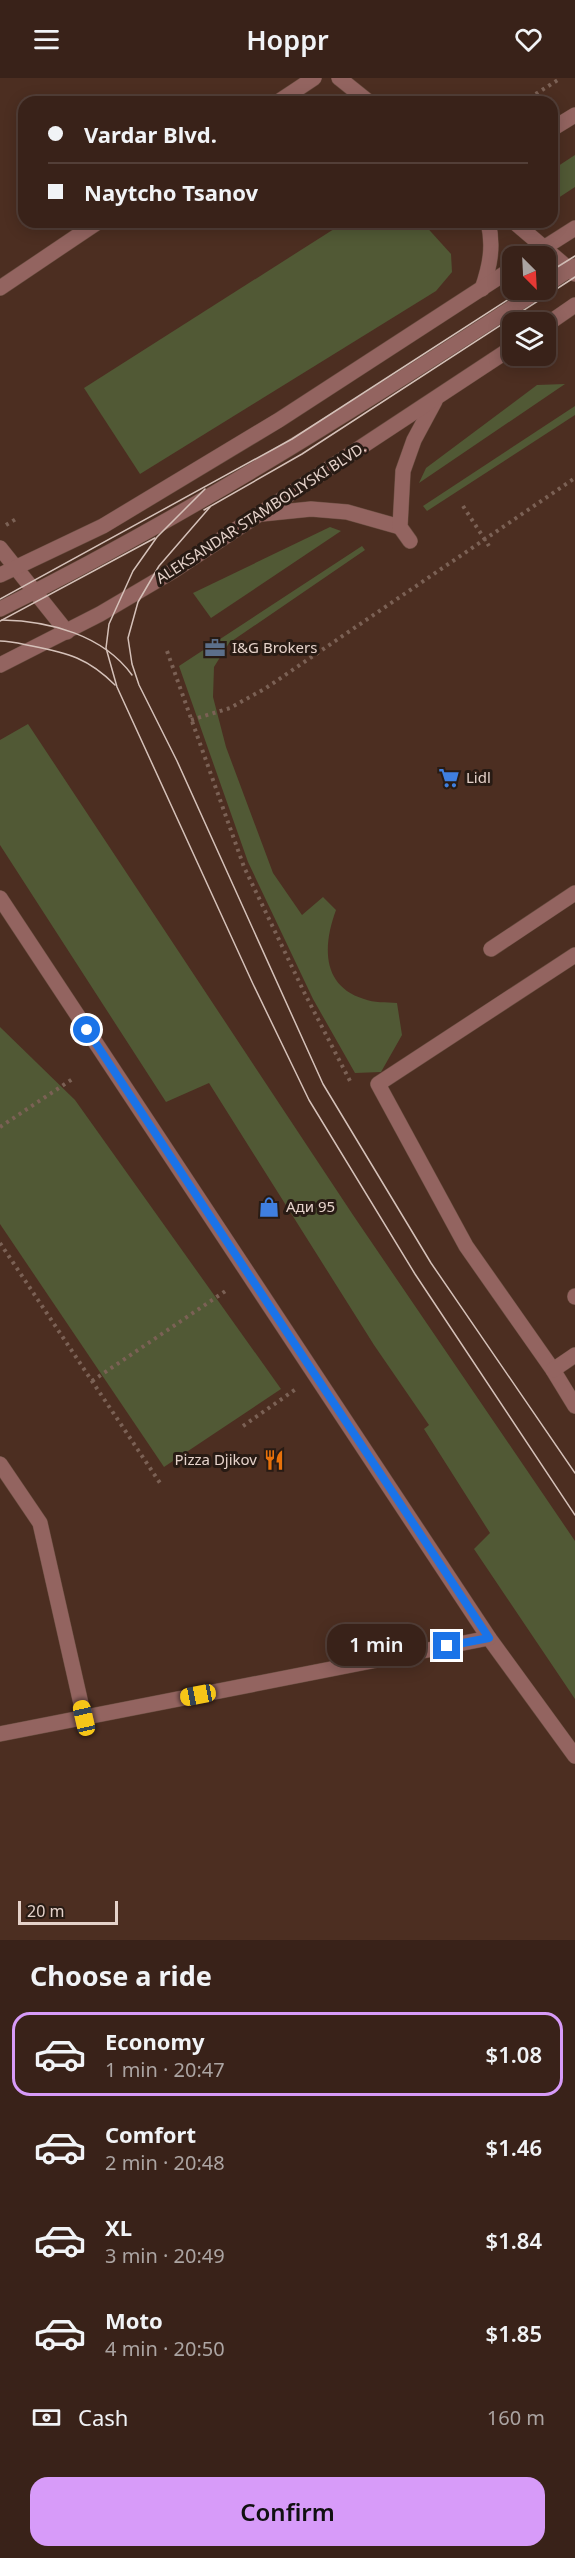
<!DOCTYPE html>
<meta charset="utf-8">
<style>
body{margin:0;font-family:"Noto Sans",sans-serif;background:#402a22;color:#f1f3f6;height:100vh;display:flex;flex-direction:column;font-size:22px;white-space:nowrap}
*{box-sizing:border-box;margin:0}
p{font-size:20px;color:#aba4a2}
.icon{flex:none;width:33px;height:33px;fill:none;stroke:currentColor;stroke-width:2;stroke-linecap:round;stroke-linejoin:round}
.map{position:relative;height:1862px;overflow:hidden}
.panel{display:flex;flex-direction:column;background:#392219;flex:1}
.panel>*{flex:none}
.banner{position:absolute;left:18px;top:18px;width:540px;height:132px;border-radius:18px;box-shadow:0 3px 15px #0003,0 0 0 2px #533f38;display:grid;align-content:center;height:132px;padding:0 30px;background:#392219}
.needle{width:39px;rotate:156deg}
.buttons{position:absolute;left:502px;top:168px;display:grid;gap:12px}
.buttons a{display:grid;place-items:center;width:54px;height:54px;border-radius:12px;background:#392219;box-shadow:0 3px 15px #0003,0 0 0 2px #533f38;font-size:30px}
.scale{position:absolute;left:18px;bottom:15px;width:100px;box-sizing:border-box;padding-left:6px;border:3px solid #e5d2ca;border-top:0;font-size:16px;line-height:21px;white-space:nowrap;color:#e5d2ca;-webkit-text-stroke:4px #281b14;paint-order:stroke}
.end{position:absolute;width:27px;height:27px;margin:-14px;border:8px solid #1a73e8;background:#fff;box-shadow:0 0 0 3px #fff}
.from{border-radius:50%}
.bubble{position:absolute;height:42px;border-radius:18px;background:#392219;box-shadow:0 3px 15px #0003,0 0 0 2px #533f38;font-size:20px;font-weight:600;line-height:42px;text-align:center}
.car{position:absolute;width:18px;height:36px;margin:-18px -9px;border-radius:8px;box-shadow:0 0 4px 2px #0007;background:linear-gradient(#f5c518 24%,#345 0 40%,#f5c518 0 76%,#345 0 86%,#f5c518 0)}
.banner b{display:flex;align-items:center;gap:21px;height:57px;font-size:22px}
.banner b+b{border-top:2px solid #533f38}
.banner i{width:15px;height:15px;background:#f1f3f6}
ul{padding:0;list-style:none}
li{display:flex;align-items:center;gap:18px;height:84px;margin:0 12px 9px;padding:0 18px;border:3px solid transparent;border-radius:18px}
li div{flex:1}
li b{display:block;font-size:22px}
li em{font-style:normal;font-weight:600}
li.on{border-color:#d79bf9}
li>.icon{width:54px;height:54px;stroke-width:1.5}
h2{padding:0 30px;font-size:27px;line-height:72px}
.pay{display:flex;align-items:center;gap:15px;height:66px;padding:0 30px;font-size:22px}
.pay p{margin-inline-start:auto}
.cta{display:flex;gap:12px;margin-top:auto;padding:12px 30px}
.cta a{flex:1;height:69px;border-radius:18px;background:#d79bf9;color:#111;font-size:24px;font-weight:600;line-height:69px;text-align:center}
header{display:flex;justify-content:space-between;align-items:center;height:78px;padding:0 30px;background:#392219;font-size:27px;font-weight:600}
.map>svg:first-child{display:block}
</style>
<header><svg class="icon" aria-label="menu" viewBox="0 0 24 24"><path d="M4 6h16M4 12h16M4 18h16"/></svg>Hoppr<svg class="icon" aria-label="heart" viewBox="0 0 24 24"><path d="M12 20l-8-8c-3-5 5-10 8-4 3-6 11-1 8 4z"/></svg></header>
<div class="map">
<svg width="575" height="1862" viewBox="0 0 575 1862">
<rect width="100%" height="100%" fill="#4c2e21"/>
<g fill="#515935">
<polygon points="575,77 575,109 552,124 552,92"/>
<polygon points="345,144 422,144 451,176 452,194 436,213 140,396 84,310"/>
<polygon points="565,306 419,405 426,390 537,307"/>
<polygon points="575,328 575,337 427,433 423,428"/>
<polygon points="330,449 341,453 211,540 193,515"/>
<path d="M 362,468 L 365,472 L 229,565 L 214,589 L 213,619 L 226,669 L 273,795 L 302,837 L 323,819 L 336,832 C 323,867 321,908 364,921 C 374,925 386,924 397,925 L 402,957 L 381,994 L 355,995 L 313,921 L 248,784 L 179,588 Z"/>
<polygon points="28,646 353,1137 575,1463 575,1621 474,1471 490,1455 424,1351 429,1347 374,1267 209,1005 166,1024 0,767 0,662"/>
<polygon points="0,949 75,1022 281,1311 164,1389 0,1146"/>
</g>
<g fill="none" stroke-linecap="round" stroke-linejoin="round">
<g stroke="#684c3f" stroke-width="16">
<g id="minor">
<polyline points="339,0 369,24"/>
<polyline points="278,24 314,0"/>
<polyline points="552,51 575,37"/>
<polyline points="514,144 575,196"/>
<polyline points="531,178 575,150"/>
<polyline points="546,207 575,188"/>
<polyline points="0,210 98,144"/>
<path d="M 482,211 C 490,188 494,168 488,144"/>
<polyline points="546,247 575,227"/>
<polyline points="262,436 311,431 347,434 400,449"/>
<polyline points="410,463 400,449 403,393 414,362 435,323"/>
<polyline points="0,470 67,554"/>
<polyline points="0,497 103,448 279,342 513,190"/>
<path d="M 0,531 C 188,438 364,326 539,212"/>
<polyline points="0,587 100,536 173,493 513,269"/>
<polyline points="0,820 489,1560 575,1678"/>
<polyline points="491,871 575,815"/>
<polyline points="575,877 378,1006 466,1168 553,1292 575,1328"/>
<polyline points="575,1218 575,1219"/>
<polyline points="553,1292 575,1277"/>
<polyline points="0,1386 40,1445 84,1639"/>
<polyline points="0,1656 489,1560"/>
</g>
</g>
<g stroke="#7b6155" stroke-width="4" stroke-dasharray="3 4.5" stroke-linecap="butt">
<polyline points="523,24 561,0"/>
<polyline points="463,428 489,468"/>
<polyline points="6,447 16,441"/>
<polyline points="167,573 244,789 305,916 350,1003 354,1004"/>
<polyline points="191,642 230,630 266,610 575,400"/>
<polyline points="0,1049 74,1000"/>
<polyline points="0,1165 160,1405"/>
<polyline points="92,1303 227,1212"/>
<polyline points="243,1348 296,1311"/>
</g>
<use href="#minor" stroke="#936460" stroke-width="15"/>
<g stroke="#d5c1b9" stroke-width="1.5">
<polyline points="546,196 575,178"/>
<polyline points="205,411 157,459 133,493 109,546 106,570 117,609 253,906 309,1022 415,1196 575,1437"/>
<polyline points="210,429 159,488 138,524 128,560 132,586 139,607 177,683 323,1006 431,1185 575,1395"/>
<polyline points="204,432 302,376 575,199"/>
<polyline points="0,521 292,361 523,212"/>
<path d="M 2,542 C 50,543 103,557 132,597"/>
<polyline points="0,543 155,460"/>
<path d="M 0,563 C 11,563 22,566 32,568 C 68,575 88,580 115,607"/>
</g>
</g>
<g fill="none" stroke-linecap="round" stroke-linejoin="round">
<polyline stroke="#1a73e8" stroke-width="8" points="87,952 489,1560 447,1568"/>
</g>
<defs>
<g id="office-bare" transform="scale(1.62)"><path d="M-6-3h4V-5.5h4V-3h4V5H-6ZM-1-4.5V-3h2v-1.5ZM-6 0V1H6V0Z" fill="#5c6f8a" stroke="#281b14" stroke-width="2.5" paint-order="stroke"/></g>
<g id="supermarket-bare" transform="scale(1.62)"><path d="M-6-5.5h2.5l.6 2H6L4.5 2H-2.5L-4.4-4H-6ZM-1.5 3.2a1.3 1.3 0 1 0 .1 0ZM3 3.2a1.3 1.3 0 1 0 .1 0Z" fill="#3f7fe0" stroke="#281b14" stroke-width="2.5" paint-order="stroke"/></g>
<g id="shop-bare" transform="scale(1.62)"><path d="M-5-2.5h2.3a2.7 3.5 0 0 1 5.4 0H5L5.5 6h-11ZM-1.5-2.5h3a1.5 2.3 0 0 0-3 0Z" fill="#3f7fe0" stroke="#281b14" stroke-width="2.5" paint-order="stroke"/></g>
<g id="restaurant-bare" transform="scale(1.62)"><path d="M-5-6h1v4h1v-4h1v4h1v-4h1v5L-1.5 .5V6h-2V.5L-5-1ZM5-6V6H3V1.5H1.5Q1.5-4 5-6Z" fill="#e8710a" stroke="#281b14" stroke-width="2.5" paint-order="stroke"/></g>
</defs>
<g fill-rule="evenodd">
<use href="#office-bare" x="215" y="570"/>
<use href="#supermarket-bare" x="449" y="700"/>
<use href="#shop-bare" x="269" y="1129"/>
<use href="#restaurant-bare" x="274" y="1382"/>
</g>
<g text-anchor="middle" stroke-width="6" stroke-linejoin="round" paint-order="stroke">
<g font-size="15" fill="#e5d2ca" stroke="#281b14">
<text transform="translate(261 435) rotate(-33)" y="5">ALEKSANDAR STAMBOLIYSKI BLVD.</text>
</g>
<g font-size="15" fill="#e5d2ca" stroke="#281b14" text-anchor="start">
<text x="232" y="575">I&amp;G Brokers</text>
<text x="466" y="705">Lidl</text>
<text x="286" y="1134">Ади 95</text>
<text x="257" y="1387" text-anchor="end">Pizza Djikov</text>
</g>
</g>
</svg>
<div class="buttons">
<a><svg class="needle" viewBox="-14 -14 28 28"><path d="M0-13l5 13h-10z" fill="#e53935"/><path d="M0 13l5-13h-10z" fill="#aba4a2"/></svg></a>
<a><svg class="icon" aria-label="layers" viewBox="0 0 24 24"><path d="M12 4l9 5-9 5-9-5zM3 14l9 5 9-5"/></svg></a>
</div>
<div class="scale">20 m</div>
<i class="end from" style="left:87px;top:952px"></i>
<i class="end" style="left:447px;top:1568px"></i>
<div class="bubble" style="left:327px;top:1546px;width:99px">1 min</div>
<i class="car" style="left:198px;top:1617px;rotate:259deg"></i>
<i class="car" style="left:84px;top:1640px;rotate:347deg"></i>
<div class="banner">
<b><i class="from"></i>Vardar Blvd.</b>
<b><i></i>Naytcho Tsanov</b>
</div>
</div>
<section class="panel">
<h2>Choose a ride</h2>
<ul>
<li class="on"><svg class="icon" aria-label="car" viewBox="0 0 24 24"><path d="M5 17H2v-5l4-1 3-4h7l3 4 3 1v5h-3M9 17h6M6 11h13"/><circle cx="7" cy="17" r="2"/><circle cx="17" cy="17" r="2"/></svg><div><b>Economy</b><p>1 min · 20:47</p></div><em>$1.08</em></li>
<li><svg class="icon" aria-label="car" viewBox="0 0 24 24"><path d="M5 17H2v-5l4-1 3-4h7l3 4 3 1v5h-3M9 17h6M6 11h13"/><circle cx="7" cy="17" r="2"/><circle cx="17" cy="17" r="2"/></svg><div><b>Comfort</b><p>2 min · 20:48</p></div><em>$1.46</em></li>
<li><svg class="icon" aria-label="car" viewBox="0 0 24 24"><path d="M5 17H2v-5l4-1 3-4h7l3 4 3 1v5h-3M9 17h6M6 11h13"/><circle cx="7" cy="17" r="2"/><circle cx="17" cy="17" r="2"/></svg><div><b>XL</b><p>3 min · 20:49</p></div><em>$1.84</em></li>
<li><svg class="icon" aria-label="car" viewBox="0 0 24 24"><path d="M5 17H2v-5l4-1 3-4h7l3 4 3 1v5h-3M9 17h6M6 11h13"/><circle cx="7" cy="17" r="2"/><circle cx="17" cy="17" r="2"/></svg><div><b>Moto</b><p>4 min · 20:50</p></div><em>$1.85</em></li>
</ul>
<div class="pay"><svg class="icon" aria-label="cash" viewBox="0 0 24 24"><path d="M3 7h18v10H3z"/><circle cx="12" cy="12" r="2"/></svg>Cash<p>160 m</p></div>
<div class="cta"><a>Confirm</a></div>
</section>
